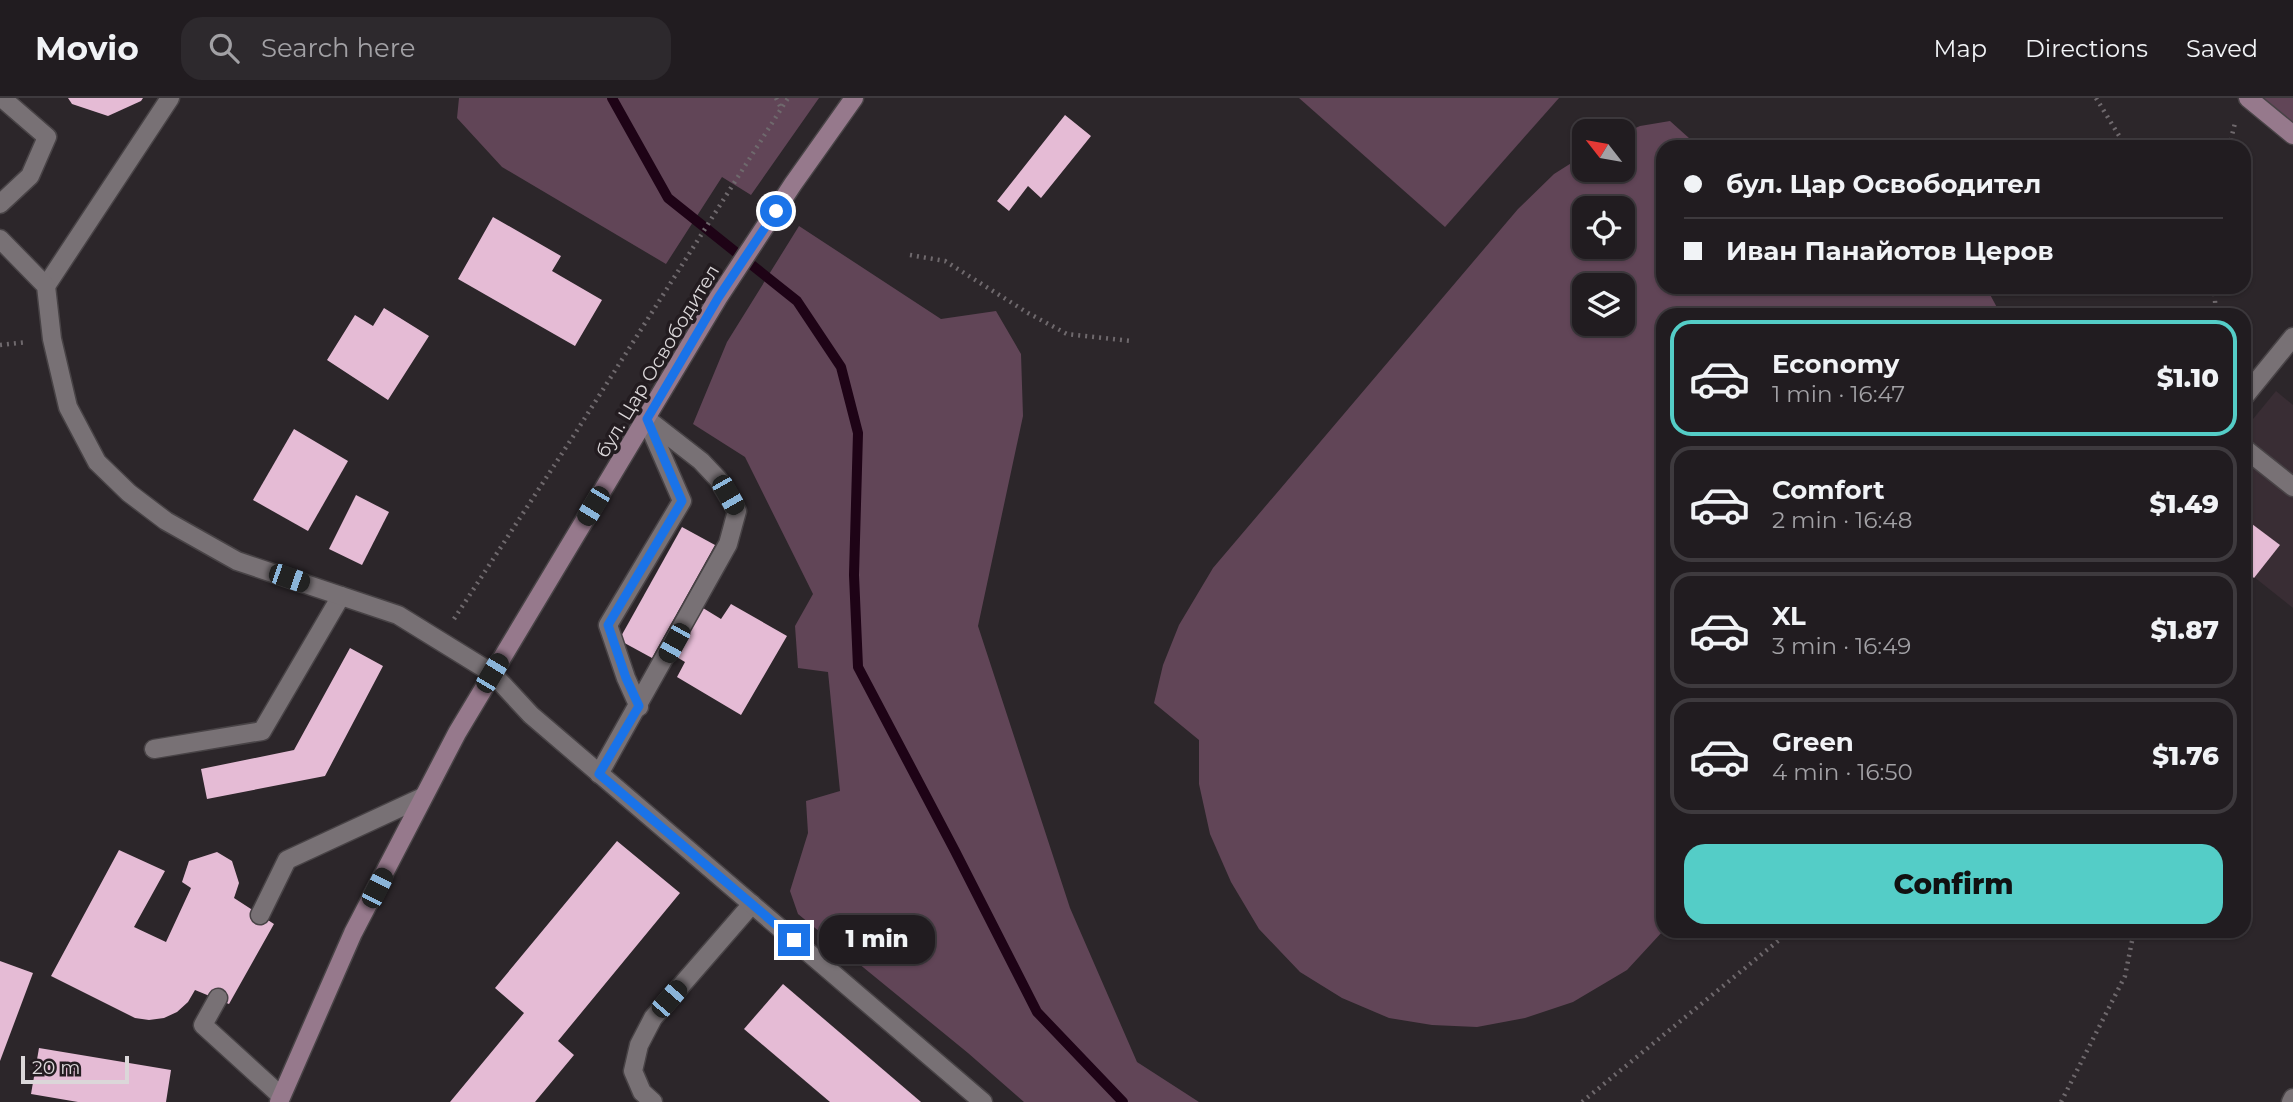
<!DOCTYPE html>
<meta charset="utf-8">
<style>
body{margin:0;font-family:Montserrat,sans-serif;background:#2d292d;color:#f1f3f6;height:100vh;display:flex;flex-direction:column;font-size:26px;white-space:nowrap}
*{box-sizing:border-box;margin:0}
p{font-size:23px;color:#a2a1a5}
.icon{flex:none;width:38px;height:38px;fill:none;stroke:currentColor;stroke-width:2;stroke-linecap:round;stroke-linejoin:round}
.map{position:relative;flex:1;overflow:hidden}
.drawer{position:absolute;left:1656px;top:210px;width:595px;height:630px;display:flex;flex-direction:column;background:#211c20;border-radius:21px;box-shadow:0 2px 5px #0004,0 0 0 2px #3e3a3e}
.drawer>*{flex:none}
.guide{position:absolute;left:1656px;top:42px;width:595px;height:154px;border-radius:21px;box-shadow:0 2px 5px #0004,0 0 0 2px #3e3a3e;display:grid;align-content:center;height:154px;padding:0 28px;background:#211c20}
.needle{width:46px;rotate:301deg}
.tools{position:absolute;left:1572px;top:21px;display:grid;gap:14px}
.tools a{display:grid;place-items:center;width:63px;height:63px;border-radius:14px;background:#211c20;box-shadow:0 2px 5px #0004,0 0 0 2px #3e3a3e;font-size:35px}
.scale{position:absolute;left:21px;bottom:18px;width:108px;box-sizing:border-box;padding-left:7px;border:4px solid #dbd7d9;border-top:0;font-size:19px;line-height:24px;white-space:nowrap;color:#dbd7d9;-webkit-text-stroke:5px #231c20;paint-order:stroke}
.end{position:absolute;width:32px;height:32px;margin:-16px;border:9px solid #1a73e8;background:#fff;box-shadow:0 0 0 4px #fff}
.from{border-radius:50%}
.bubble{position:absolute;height:49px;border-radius:21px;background:#211c20;box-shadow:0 2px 5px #0004,0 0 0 2px #3e3a3e;font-size:23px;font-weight:800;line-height:49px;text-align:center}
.car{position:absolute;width:21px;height:42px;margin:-21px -10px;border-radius:9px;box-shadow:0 0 5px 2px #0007;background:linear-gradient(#222 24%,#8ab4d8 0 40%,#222 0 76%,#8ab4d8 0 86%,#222 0)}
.guide b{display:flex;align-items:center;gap:24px;height:66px;font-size:26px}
.guide b+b{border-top:2px solid #3e3a3e}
.guide i{width:18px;height:18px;background:#f1f3f6}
ul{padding:12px 0 0;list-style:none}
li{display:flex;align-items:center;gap:21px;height:116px;margin:0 14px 10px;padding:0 14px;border:4px solid #3e3a3e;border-radius:21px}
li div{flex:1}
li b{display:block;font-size:26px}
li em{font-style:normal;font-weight:800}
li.active{border-color:#54cdc7}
li>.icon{width:63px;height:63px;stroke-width:1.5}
.action{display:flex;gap:14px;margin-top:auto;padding:14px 28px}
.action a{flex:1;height:80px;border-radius:21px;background:#54cdc7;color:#111;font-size:28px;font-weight:800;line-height:80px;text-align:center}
header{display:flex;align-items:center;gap:42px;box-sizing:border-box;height:98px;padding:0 35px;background:#211c20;border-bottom:2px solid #3e3a3e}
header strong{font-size:33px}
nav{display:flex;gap:38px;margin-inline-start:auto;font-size:24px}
.search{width:490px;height:63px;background:#2d292d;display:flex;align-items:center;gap:18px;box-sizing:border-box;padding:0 24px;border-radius:21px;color:#a2a1a5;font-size:26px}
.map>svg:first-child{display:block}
</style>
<header>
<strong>Movio</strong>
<div class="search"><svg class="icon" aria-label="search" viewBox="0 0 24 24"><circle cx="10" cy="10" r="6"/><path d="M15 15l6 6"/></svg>Search here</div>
<nav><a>Map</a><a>Directions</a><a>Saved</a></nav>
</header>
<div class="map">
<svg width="2293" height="1004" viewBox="0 0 2293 1004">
<rect width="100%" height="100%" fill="#2c262a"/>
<polygon fill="#392d34" points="2276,293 2293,307 2293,510 2244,471 2244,332"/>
<g fill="#614557" fill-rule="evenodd">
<polygon points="459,0 819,0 751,97 722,79 666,166 502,69 457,20"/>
<polygon points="1299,0 1559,0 1445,129"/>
<polygon points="2248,0 2293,0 2293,36"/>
<path d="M 1670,23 L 1699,49 L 1662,49 L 1662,189 L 1986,189 L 2001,217 L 1662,217 L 1663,833 L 1627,872 L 1573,904 L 1525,920 L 1477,929 L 1432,927 L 1389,920 L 1342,900 L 1300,874 L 1259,831 L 1231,784 L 1210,736 L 1199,686 L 1199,642 L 1154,605 L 1163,567 L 1179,527 L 1213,470 L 1518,111 L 1554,76 L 1584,57 L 1584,72 L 1622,72 L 1622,36 L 1640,28 ZM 1584,110 L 1622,110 L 1622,149 L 1584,149 ZM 1584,187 L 1622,187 L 1622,226 L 1584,226 Z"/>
<polygon points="799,128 941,221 996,213 1021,256 1023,318 978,528 1070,810 1137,964 1199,1004 1024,1004 968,955 798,816 790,793 808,735 806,703 840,693 828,574 798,570 795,528 813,496 745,359 693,326 727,244"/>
</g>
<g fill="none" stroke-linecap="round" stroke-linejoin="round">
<polyline stroke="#1e0316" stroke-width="10" points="612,0 668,100 797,203 841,269 858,335 854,477 858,569 955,753 1037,914 1123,1004"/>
</g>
<g fill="#e5bbd5">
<polygon points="68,0 143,0 141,3 108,18 72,6"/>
<polygon points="1065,17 1091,38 1041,100 1028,88 1009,113 997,103"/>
<polygon points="493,119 561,158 552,173 602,202 575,248 458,181"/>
<polygon points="384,210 429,238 388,302 327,262 355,217 373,228"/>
<polygon points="294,331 348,363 308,433 253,402"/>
<polygon points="356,397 389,414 362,467 329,451"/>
<polygon points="2244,420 2280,447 2254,480 2244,471"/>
<polygon points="682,429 715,447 652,560 619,542"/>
<polygon points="731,506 787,538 741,617 677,579 685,564 675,558 703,510 721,521"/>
<polygon points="350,550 383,568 325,678 207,701 201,671 294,652"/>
<polygon points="617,743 680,795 558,943 574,957 535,1004 450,1004 524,915 495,890"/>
<polygon points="119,752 165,773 134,829 166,844 191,790 182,784 189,763 217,754 232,763 239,785 234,800 274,826 229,906 195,892 188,904 177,914 164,920 149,922 135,920 51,878"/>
<polygon points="0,863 33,875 0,963"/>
<polygon points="783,886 921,1004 830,1004 744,931"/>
<polygon points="39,950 171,972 166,1004 78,1004 31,996"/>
</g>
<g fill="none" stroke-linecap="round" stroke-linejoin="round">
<g stroke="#484346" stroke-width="21">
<g id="lane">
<polyline points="0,106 30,78 47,39 2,0"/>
<polyline points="46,188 170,0"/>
<polyline points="2244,299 2293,239"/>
<polyline points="2244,350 2293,389"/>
<polyline points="639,609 626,580 608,527 682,403 648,325"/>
<polyline points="154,651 262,633 341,498"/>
<polyline points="599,676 728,446 737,413 718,381 701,363 647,321"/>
<polyline points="260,817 287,762 423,699"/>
<polyline points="218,900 203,927 281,998"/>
<polyline points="653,1004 642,994 633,973 639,947 653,920 752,806"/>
<polyline points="2291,1004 2293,1000"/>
</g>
</g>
<g stroke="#484346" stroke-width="21">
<polyline id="street" points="0,141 46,188 52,241 68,309 97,364 129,395 166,423 237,463 398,517 492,575 531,617 983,1004"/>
</g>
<g stroke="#484346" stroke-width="21">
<g id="secondary">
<polyline points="2248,0 2293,37"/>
<polyline points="279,1004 353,835 457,635 718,200 793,86 854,0"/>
</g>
</g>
<g stroke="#6f696d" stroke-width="4.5" stroke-dasharray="2 5" stroke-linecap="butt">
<polyline points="776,0 781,10"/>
<polyline points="2096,0 2126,49"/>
<polyline points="2229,49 2235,25"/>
<polyline points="910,157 945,163 1028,215 1067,236 1132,243"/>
<polyline points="2214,189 2216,217"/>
<polyline points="0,247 27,244"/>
<polyline points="454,521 576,334 788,0"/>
<polyline points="1582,1004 1790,833"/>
<polyline points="2061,1004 2125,878 2134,833"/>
</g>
<use href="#lane" stroke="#787175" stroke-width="18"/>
<use href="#street" stroke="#787175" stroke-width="18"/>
<use href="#secondary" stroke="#96798c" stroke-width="18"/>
</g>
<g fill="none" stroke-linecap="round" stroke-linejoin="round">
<polyline stroke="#1a73e8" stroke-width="9" points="776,113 718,200 647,321 682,403 608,527 626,580 639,608 599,676 794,842"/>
</g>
<g text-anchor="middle" stroke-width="7" stroke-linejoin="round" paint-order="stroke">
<g font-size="19" fill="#dbd7d9" stroke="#231c20">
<text transform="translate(657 263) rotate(-59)" y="7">бул. Цар Освободител</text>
</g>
</g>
</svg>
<div class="tools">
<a><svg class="needle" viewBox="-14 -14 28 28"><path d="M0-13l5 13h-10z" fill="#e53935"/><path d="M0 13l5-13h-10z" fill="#a2a1a5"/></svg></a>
<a><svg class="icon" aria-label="locate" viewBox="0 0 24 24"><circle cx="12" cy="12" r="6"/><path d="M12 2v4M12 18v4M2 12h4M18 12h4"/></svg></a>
<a><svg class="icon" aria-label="layers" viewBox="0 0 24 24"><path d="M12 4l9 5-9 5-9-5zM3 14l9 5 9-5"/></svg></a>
</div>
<div class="scale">20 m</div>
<i class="end from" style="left:776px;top:113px"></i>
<i class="end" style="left:794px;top:842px"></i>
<div class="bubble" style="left:819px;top:817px;width:116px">1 min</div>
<i class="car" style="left:728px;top:397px;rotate:150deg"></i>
<i class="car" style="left:593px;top:408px;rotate:211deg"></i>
<i class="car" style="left:289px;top:480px;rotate:109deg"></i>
<i class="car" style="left:674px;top:545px;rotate:209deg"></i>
<i class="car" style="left:492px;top:575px;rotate:31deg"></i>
<i class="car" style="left:377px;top:790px;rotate:27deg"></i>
<i class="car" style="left:669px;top:901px;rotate:41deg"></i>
<div class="guide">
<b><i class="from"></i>бул. Цар Освободител</b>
<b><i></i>Иван Панайотов Церов</b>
</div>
<section class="drawer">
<ul>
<li class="active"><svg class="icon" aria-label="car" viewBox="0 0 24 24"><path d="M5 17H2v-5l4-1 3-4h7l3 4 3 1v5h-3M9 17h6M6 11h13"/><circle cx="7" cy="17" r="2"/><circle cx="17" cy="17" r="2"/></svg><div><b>Economy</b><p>1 min · 16:47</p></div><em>$1.10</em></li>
<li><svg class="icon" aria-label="car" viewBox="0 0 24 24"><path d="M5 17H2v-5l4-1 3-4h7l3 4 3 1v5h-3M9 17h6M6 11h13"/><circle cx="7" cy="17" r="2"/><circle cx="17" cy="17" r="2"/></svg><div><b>Comfort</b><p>2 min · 16:48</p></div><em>$1.49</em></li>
<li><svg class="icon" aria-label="car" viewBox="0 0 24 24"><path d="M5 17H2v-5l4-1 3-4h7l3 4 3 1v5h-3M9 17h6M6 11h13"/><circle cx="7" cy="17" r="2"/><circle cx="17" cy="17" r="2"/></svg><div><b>XL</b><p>3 min · 16:49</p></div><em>$1.87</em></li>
<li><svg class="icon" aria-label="car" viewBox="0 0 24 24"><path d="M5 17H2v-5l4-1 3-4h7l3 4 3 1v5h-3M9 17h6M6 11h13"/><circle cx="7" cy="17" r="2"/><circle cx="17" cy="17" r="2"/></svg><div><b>Green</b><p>4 min · 16:50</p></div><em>$1.76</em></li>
</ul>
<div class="action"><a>Confirm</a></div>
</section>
</div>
